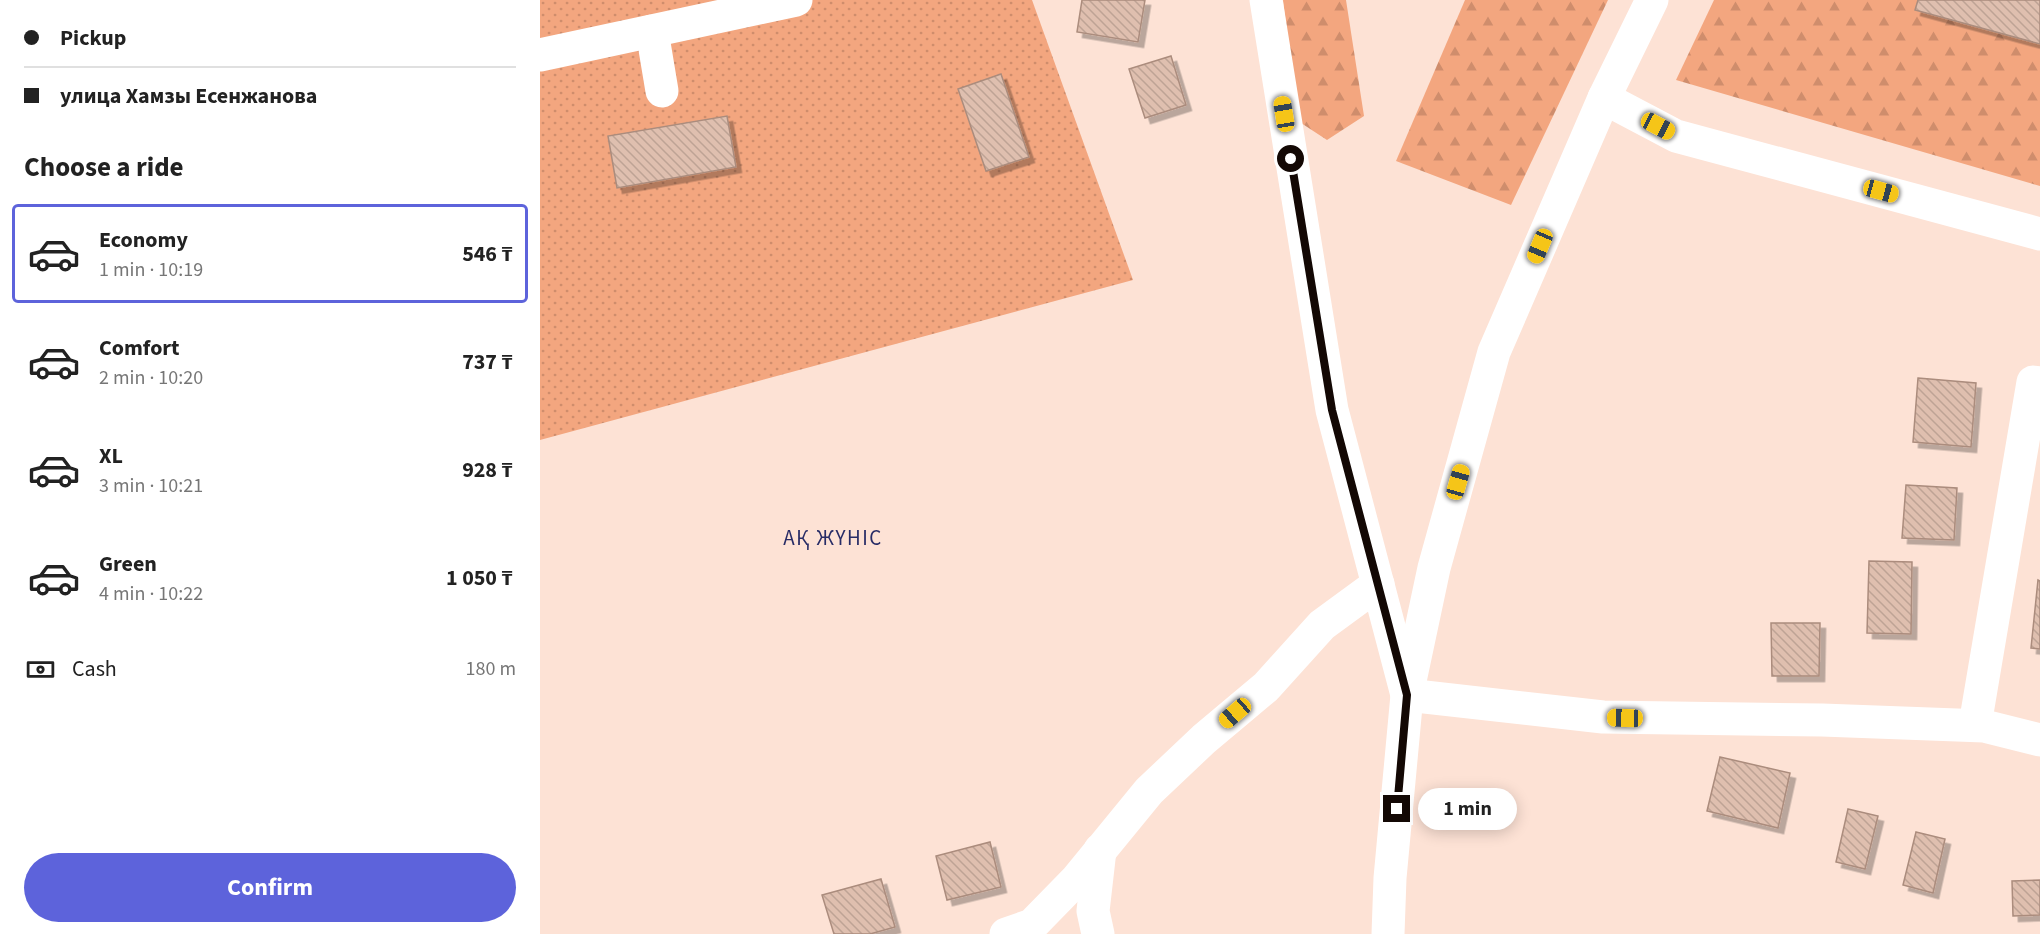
<!DOCTYPE html>
<meta charset="utf-8">
<style>
body{margin:0;font-family:"Source Sans 3",sans-serif;background:#f6f6f6;color:#222;height:100vh;display:flex;flex-direction:column;font-size:22px;white-space:nowrap}
*{box-sizing:border-box;margin:0}
p{font-size:20px;color:#767676}
.icon{flex:none;width:33px;height:33px;fill:none;stroke:currentColor;stroke-width:2;stroke-linecap:round;stroke-linejoin:round}
.map{position:relative;flex:1;overflow:hidden}
.drawer{display:flex;flex-direction:column;background:#fff;width:540px}
.drawer>*{flex:none}
.top-card{display:grid;align-content:center;height:132px;padding:0 24px;background:#fff}
.end{position:absolute;width:27px;height:27px;margin:-14px;border:8px solid #130804;background:#fff;box-shadow:0 0 0 3px #fff}
.from{border-radius:50%}
.bubble{position:absolute;height:42px;border-radius:21px;background:#fff;box-shadow:0 3px 15px #0003;font-size:20px;font-weight:700;line-height:42px;text-align:center}
.car{position:absolute;width:18px;height:36px;margin:-18px -9px;border-radius:8px;box-shadow:0 0 4px 2px #0007;background:linear-gradient(#f5c518 24%,#345 0 40%,#f5c518 0 76%,#345 0 86%,#f5c518 0)}
.top-card b{display:flex;align-items:center;gap:21px;height:57px;font-size:22px}
.top-card b+b{border-top:2px solid #e0e0e0}
.top-card i{width:15px;height:15px;background:#222}
ul{padding:0;list-style:none}
li{display:flex;align-items:center;gap:18px;height:99px;margin:0 12px 9px;padding:0 12px;border:3px solid transparent;border-radius:6px}
li div{flex:1}
li b{display:block;font-size:22px}
li em{font-style:normal;font-weight:700}
li.current{border-color:#5d63db}
li>.icon{width:54px;height:54px;stroke-width:1.5}
h2{padding:0 24px;font-size:27px;line-height:72px}
.pay{display:flex;align-items:center;gap:15px;height:66px;padding:0 24px;font-size:22px}
.pay p{margin-inline-start:auto}
.primary-button{display:flex;gap:12px;margin-top:auto;padding:12px 24px}
.primary-button a{flex:1;height:69px;border-radius:36px;background:#5d63db;color:#fff;font-size:24px;font-weight:700;line-height:69px;text-align:center}
main{display:flex;flex:1;min-height:0}
.map>svg:first-child{display:block}
</style>
<main>
<section class="drawer">
<div class="top-card">
<b><i class="from"></i>Pickup</b>
<b><i></i>улица Хамзы Есенжанова</b>
</div>
<h2>Choose a ride</h2>
<ul>
<li class="current"><svg class="icon" aria-label="car" viewBox="0 0 24 24"><path d="M5 17H2v-5l4-1 3-4h7l3 4 3 1v5h-3M9 17h6M6 11h13"/><circle cx="7" cy="17" r="2"/><circle cx="17" cy="17" r="2"/></svg><div><b>Economy</b><p>1 min · 10:19</p></div><em>546 ₸</em></li>
<li><svg class="icon" aria-label="car" viewBox="0 0 24 24"><path d="M5 17H2v-5l4-1 3-4h7l3 4 3 1v5h-3M9 17h6M6 11h13"/><circle cx="7" cy="17" r="2"/><circle cx="17" cy="17" r="2"/></svg><div><b>Comfort</b><p>2 min · 10:20</p></div><em>737 ₸</em></li>
<li><svg class="icon" aria-label="car" viewBox="0 0 24 24"><path d="M5 17H2v-5l4-1 3-4h7l3 4 3 1v5h-3M9 17h6M6 11h13"/><circle cx="7" cy="17" r="2"/><circle cx="17" cy="17" r="2"/></svg><div><b>XL</b><p>3 min · 10:21</p></div><em>928 ₸</em></li>
<li><svg class="icon" aria-label="car" viewBox="0 0 24 24"><path d="M5 17H2v-5l4-1 3-4h7l3 4 3 1v5h-3M9 17h6M6 11h13"/><circle cx="7" cy="17" r="2"/><circle cx="17" cy="17" r="2"/></svg><div><b>Green</b><p>4 min · 10:22</p></div><em>1 050 ₸</em></li>
</ul>
<div class="pay"><svg class="icon" aria-label="cash" viewBox="0 0 24 24"><path d="M3 7h18v10H3z"/><circle cx="12" cy="12" r="2"/></svg>Cash<p>180 m</p></div>
<div class="primary-button"><a>Confirm</a></div>
</section>
<div class="map">
<svg width="1500" height="934" viewBox="0 0 1500 934">
<defs>
<pattern id="forest-firs" width="22" height="20" patternUnits="userSpaceOnUse" patternTransform="scale(1.5)"><rect width="22" height="20" fill="#f3a67f"/><path d="M5 1l3.5 6h-7zM16 11l3.5 6h-7z" fill="#cf8d6c"/></pattern>
<pattern id="park-dots" width="8" height="8" patternUnits="userSpaceOnUse" patternTransform="scale(1.5)"><rect width="8" height="8" fill="#f3a67f"/><path d="M2 2h.1M6 6h.1" fill="none" stroke="#cf8d6c" stroke-width="1.8" stroke-linecap="round"/></pattern>
<pattern id="building-back-hatch" width="6" height="6" patternUnits="userSpaceOnUse" patternTransform="scale(1.5)"><rect width="6" height="6" fill="#dfbfaf"/><path d="M-1 5l2 2M0 0l6 6M5-1l2 2" fill="none" stroke="#bea395"/></pattern>
<filter id="shadow"><feDropShadow dx="5.5" dy="5.5" stdDeviation="0" flood-color="#0004"/></filter>
</defs>
<rect width="100%" height="100%" fill="#fde2d5"/>
<g fill="url(#forest-firs)">
<polygon points="743,0 806,0 824,116 787,140 758,121"/>
<polygon points="925,0 1068,0 971,205 856,161"/>
<polygon points="1174,0 1500,0 1500,186 1136,80"/>
</g>
<polygon fill="url(#park-dots)" points="0,0 492,0 593,280 0,440"/>
<g fill="url(#building-back-hatch)" stroke="#ab8c7d" stroke-width="1.5" filter="url(#shadow)">
<polygon points="542,0 605,0 598,42 537,32"/>
<polygon points="1378,0 1500,0 1500,44 1375,10"/>
<polygon points="631,56 646,105 605,118 589,69"/>
<polygon points="461,74 489,157 446,171 418,89"/>
<polygon points="187,116 196,167 77,188 68,136"/>
<polygon points="1378,378 1436,383 1431,447 1373,442"/>
<polygon points="1366,485 1417,488 1414,540 1362,538"/>
<polygon points="1329,561 1372,562 1371,634 1327,633"/>
<polygon points="1498,580 1500,581 1500,649 1491,648"/>
<polygon points="1231,623 1280,623 1279,676 1232,676"/>
<polygon points="1180,757 1250,773 1238,828 1167,811"/>
<polygon points="1308,809 1338,816 1325,869 1296,862"/>
<polygon points="1376,832 1405,839 1393,893 1363,885"/>
<polygon points="450,842 461,887 407,900 396,856"/>
<polygon points="341,879 355,927 330,934 294,934 282,895"/>
<polygon points="1500,880 1500,915 1473,916 1472,881"/>
</g>
<g fill="none" stroke-linecap="round" stroke-linejoin="round">
<g stroke="#fff" stroke-width="33">
<polyline points="726,0 792,410 867,695 1063,717 1282,720 1444,726 1500,740"/>
<polyline points="112,31 122,91"/>
<polyline points="0,55 256,0"/>
<polyline points="1064,98 1136,136 1500,234"/>
<polyline points="1435,725 1493,382 1500,383"/>
<polyline points="466,934 492,925 537,879 609,791 664,739 726,687 782,625 838,584"/>
<polyline points="558,934 553,911 560,850"/>
<polyline points="848,934 850,878 867,695 894,568 954,352 1064,98 1112,0"/>
</g>
</g>
<g fill="none" stroke-linecap="round" stroke-linejoin="round">
<polyline stroke="#130804" stroke-width="8" points="751,159 792,410 867,695 857,809"/>
</g>
<g text-anchor="middle" stroke-width="4.5" stroke-linejoin="round" paint-order="stroke">
<g font-size="21" letter-spacing="1.5" fill="#282c66" stroke="#fde2d5">
<text x="293" y="545">АҚ ЖҮНІС</text>
</g>
</g>
</svg>
<i class="end from" style="left:751px;top:159px"></i>
<i class="end" style="left:857px;top:809px"></i>
<div class="bubble" style="left:878px;top:788px;width:99px">1 min</div>
<i class="car" style="left:744px;top:114px;rotate:351deg"></i>
<i class="car" style="left:1118px;top:126px;rotate:118deg"></i>
<i class="car" style="left:1341px;top:191px;rotate:105deg"></i>
<i class="car" style="left:1000px;top:246px;rotate:203deg"></i>
<i class="car" style="left:918px;top:482px;rotate:16deg"></i>
<i class="car" style="left:695px;top:713px;rotate:229deg"></i>
<i class="car" style="left:1085px;top:718px;rotate:271deg"></i>
</div>
</main>
